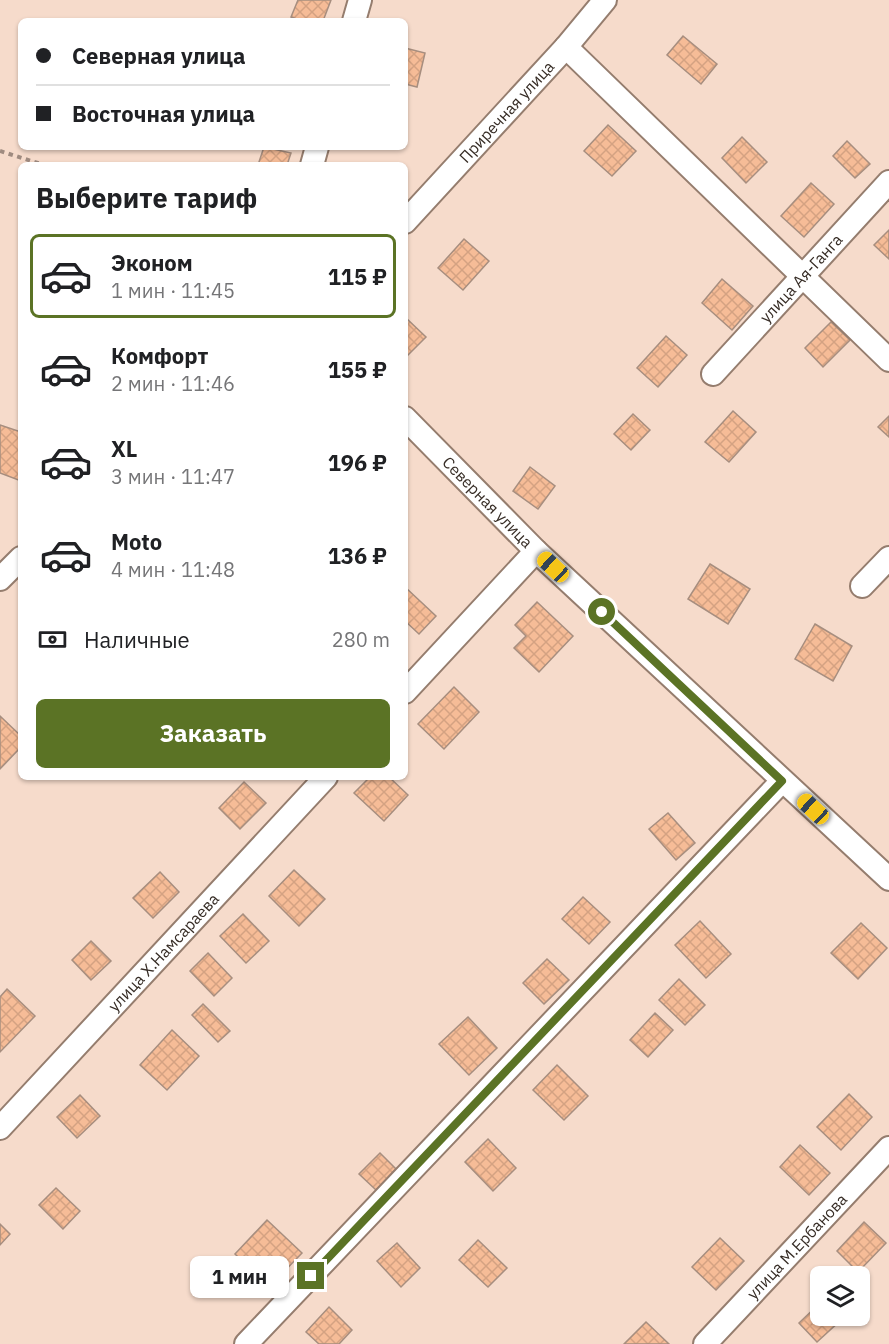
<!DOCTYPE html>
<html lang="ru">
<meta charset="utf-8">
<style>
body{margin:0;font-family:"IBM Plex Sans",sans-serif;background:#f6f6f6;color:#202124;height:100vh;display:flex;flex-direction:column;font-size:22px;white-space:nowrap}
*{box-sizing:border-box;margin:0}
p{font-size:20px;color:#757577}
.icon{flex:none;width:33px;height:33px;fill:none;stroke:currentColor;stroke-width:2;stroke-linecap:round;stroke-linejoin:round}
.map{position:relative;flex:1;overflow:hidden}
.panel{position:absolute;left:18px;top:162px;width:390px;height:618px;display:flex;flex-direction:column;background:#fff;border-radius:9px;box-shadow:0 2px 4px #0004}
.panel>*{flex:none}
.guide{position:absolute;left:18px;top:18px;width:390px;height:132px;border-radius:9px;box-shadow:0 2px 4px #0004;display:grid;align-content:center;height:132px;padding:0 18px;background:#fff}
.tools{position:absolute;left:810px;top:1266px;display:grid;gap:12px}
.tools a{display:grid;place-items:center;width:60px;height:60px;border-radius:9px;background:#fff;box-shadow:0 2px 4px #0004;font-size:30px}
.end{position:absolute;width:27px;height:27px;margin:-14px;border:8px solid #5b7325;background:#fff;box-shadow:0 0 0 3px #fff}
.from{border-radius:50%}
.bubble{position:absolute;height:42px;border-radius:9px;background:#fff;box-shadow:0 2px 4px #0004;font-size:20px;font-weight:800;line-height:42px;text-align:center}
.car{position:absolute;width:18px;height:36px;margin:-18px -9px;border-radius:8px;box-shadow:0 0 4px 2px #0007;background:linear-gradient(#f5c518 24%,#345 0 40%,#f5c518 0 76%,#345 0 86%,#f5c518 0)}
.guide b{display:flex;align-items:center;gap:21px;height:57px;font-size:22px}
.guide b+b{border-top:2px solid #e0e0e0}
.guide i{width:15px;height:15px;background:#202124}
ul{padding:0;list-style:none}
li{display:flex;align-items:center;gap:18px;height:84px;margin:0 12px 9px;padding:0 6px;border:3px solid transparent;border-radius:9px}
li div{flex:1}
li b{display:block;font-size:22px}
li em{font-style:normal;font-weight:800}
li.on{border-color:#5b7325}
li>.icon{width:54px;height:54px;stroke-width:1.5}
h2{padding:0 18px;font-size:27px;line-height:72px}
.pay{display:flex;align-items:center;gap:15px;height:66px;padding:0 18px;font-size:22px}
.pay p{margin-inline-start:auto}
.action{display:flex;gap:12px;margin-top:auto;padding:12px 18px}
.action a{flex:1;height:69px;border-radius:9px;background:#5b7325;color:#fff;font-size:24px;font-weight:800;line-height:69px;text-align:center}
.map>svg:first-child{display:block}
</style>
<div class="map">
<svg width="889" height="1344" viewBox="0 0 889 1344">
<defs>
<pattern id="building-cross-hatch" width="8" height="8" patternUnits="userSpaceOnUse" patternTransform="scale(1.5)"><rect width="8" height="8" fill="#f6bc97"/><path d="M0 0l8 8M0 8l8-8" fill="none" stroke="#d4a282"/></pattern>
</defs>
<rect width="100%" height="100%" fill="#f6dbcb"/>
<g fill="url(#building-cross-hatch)" stroke="#a78e7f" stroke-width="1.5">
<polygon points="298,0 331,0 323,21 302,21 291,17"/>
<polygon points="683,36 717,64 701,84 667,55"/>
<polygon points="405,48 425,53 417,87 405,84"/>
<polygon points="608,125 636,151 612,176 584,151"/>
<polygon points="742,137 767,162 746,183 722,158"/>
<polygon points="847,141 870,164 855,178 833,156"/>
<polygon points="264,147 291,153 287,165 258,165"/>
<polygon points="811,183 834,204 804,237 781,216"/>
<polygon points="889,230 889,259 874,245"/>
<polygon points="464,239 489,261 463,290 438,268"/>
<polygon points="722,279 753,306 732,330 702,303"/>
<polygon points="405,317 426,337 405,358"/>
<polygon points="831,322 850,340 823,367 805,348"/>
<polygon points="666,336 687,355 658,387 637,368"/>
<polygon points="733,411 756,432 729,462 705,442"/>
<polygon points="633,414 650,430 631,450 614,434"/>
<polygon points="889,416 889,437 878,427"/>
<polygon points="0,425 21,432 21,481 0,473"/>
<polygon points="530,467 555,486 538,509 513,491"/>
<polygon points="710,564 750,589 728,624 688,599"/>
<polygon points="405,587 436,616 419,634 405,621"/>
<polygon points="537,602 573,636 539,672 514,648 526,636 515,625"/>
<polygon points="815,624 852,646 833,681 795,659"/>
<polygon points="454,687 479,712 444,749 418,724"/>
<polygon points="0,716 21,736 21,747 0,769"/>
<polygon points="370,777 389,777 408,795 384,821 354,793"/>
<polygon points="244,782 266,803 240,829 219,808"/>
<polygon points="668,813 695,843 676,860 649,829"/>
<polygon points="294,870 325,899 299,926 269,896"/>
<polygon points="160,872 179,892 153,918 133,898"/>
<polygon points="583,897 610,922 589,944 562,919"/>
<polygon points="243,914 269,941 246,963 220,936"/>
<polygon points="700,921 731,954 706,978 675,945"/>
<polygon points="861,923 887,948 858,979 831,953"/>
<polygon points="91,941 111,961 91,980 72,960"/>
<polygon points="208,953 232,978 214,996 190,971"/>
<polygon points="547,959 569,980 544,1004 523,983"/>
<polygon points="679,979 705,1005 685,1025 659,1000"/>
<polygon points="7,989 35,1016 0,1052 0,997"/>
<polygon points="203,1004 230,1031 218,1042 192,1015"/>
<polygon points="655,1013 673,1030 648,1057 630,1040"/>
<polygon points="468,1017 497,1048 469,1075 439,1044"/>
<polygon points="172,1030 199,1056 167,1090 140,1065"/>
<polygon points="557,1065 588,1096 564,1120 533,1090"/>
<polygon points="849,1094 872,1117 841,1150 817,1127"/>
<polygon points="80,1095 100,1116 77,1138 57,1117"/>
<polygon points="488,1139 516,1168 493,1191 465,1162"/>
<polygon points="800,1145 830,1173 809,1195 780,1167"/>
<polygon points="380,1153 396,1169 376,1190 359,1174"/>
<polygon points="56,1188 80,1211 63,1229 39,1205"/>
<polygon points="267,1220 302,1253 269,1287 235,1254"/>
<polygon points="864,1222 886,1243 858,1272 837,1251"/>
<polygon points="0,1224 10,1234 0,1245"/>
<polygon points="720,1238 744,1261 716,1290 692,1267"/>
<polygon points="478,1240 507,1268 488,1287 459,1260"/>
<polygon points="397,1243 420,1268 401,1287 377,1261"/>
<polygon points="820,1303 820,1316 835,1316 840,1321 817,1342 799,1323"/>
<polygon points="329,1307 352,1330 339,1344 319,1344 306,1332"/>
<polygon points="646,1322 669,1344 624,1344"/>
</g>
<g fill="none" stroke-linecap="round" stroke-linejoin="round">
<g stroke="#957d6e" stroke-width="26">
<g id="street">
<polyline points="354,21 360,0"/>
<polyline points="566,47 889,360"/>
<polyline points="312,165 317,147"/>
<path id="s1" d="M 405,222 L 566,47 L 605,0"/>
<path id="s2" d="M 713,374 L 889,182"/>
<path id="s3" d="M 405,418 L 536,551 L 889,879"/>
<polyline points="0,579 21,558"/>
<polyline points="862,586 889,558"/>
<polyline points="405,692 536,551"/>
<path id="s4" d="M 0,1128 L 326,777"/>
<polyline points="246,1344 782,781"/>
<path id="s5" d="M 705,1344 L 889,1148"/>
</g>
</g>
<polyline stroke="#9f8b80" stroke-width="4" stroke-dasharray="4.5 4.5" stroke-linecap="butt" points="0,151 44,165"/>
<use href="#street" stroke="#fff" stroke-width="22"/>
</g>
<g fill="none" stroke-linecap="round" stroke-linejoin="round">
<polyline stroke="#5b7325" stroke-width="8" points="311,1276 782,781 602,612"/>
</g>
<g text-anchor="middle" stroke-width="6" stroke-linejoin="round" paint-order="stroke">
<g font-size="16" fill="#362c25" stroke="#f6dbcb">
<text dy="6" stroke="none"><textPath href="#s1" startOffset="150">Приречная улица</textPath></text>
<text dy="6" stroke="none"><textPath href="#s2" startOffset="130">улица Ая-Ганга</textPath></text>
<text dy="6" stroke="none"><textPath href="#s3" startOffset="118">Северная улица</textPath></text>
<text dy="6" stroke="none"><textPath href="#s4" startOffset="240">улица Х.Намсараева</textPath></text>
<text dy="6" stroke="none"><textPath href="#s5" startOffset="134">улица М.Ербанова</textPath></text>
</g>
</g>
</svg>
<div class="tools">
<a><svg class="icon" aria-label="layers" viewBox="0 0 24 24"><path d="M12 4l9 5-9 5-9-5zM3 14l9 5 9-5"/></svg></a>
</div>
<i class="end from" style="left:602px;top:612px"></i>
<i class="end" style="left:311px;top:1276px"></i>
<div class="bubble" style="left:190px;top:1256px;width:99px">1 мин</div>
<i class="car" style="left:553px;top:567px;rotate:313deg"></i>
<i class="car" style="left:813px;top:809px;rotate:313deg"></i>
<div class="guide">
<b><i class="from"></i>Северная улица</b>
<b><i></i>Восточная улица</b>
</div>
<section class="panel">
<h2>Выберите тариф</h2>
<ul>
<li class="on"><svg class="icon" aria-label="car" viewBox="0 0 24 24"><path d="M5 17H2v-5l4-1 3-4h7l3 4 3 1v5h-3M9 17h6M6 11h13"/><circle cx="7" cy="17" r="2"/><circle cx="17" cy="17" r="2"/></svg><div><b>Эконом</b><p>1 мин · 11:45</p></div><em>115 ₽</em></li>
<li><svg class="icon" aria-label="car" viewBox="0 0 24 24"><path d="M5 17H2v-5l4-1 3-4h7l3 4 3 1v5h-3M9 17h6M6 11h13"/><circle cx="7" cy="17" r="2"/><circle cx="17" cy="17" r="2"/></svg><div><b>Комфорт</b><p>2 мин · 11:46</p></div><em>155 ₽</em></li>
<li><svg class="icon" aria-label="car" viewBox="0 0 24 24"><path d="M5 17H2v-5l4-1 3-4h7l3 4 3 1v5h-3M9 17h6M6 11h13"/><circle cx="7" cy="17" r="2"/><circle cx="17" cy="17" r="2"/></svg><div><b>XL</b><p>3 мин · 11:47</p></div><em>196 ₽</em></li>
<li><svg class="icon" aria-label="car" viewBox="0 0 24 24"><path d="M5 17H2v-5l4-1 3-4h7l3 4 3 1v5h-3M9 17h6M6 11h13"/><circle cx="7" cy="17" r="2"/><circle cx="17" cy="17" r="2"/></svg><div><b>Moto</b><p>4 мин · 11:48</p></div><em>136 ₽</em></li>
</ul>
<div class="pay"><svg class="icon" aria-label="cash" viewBox="0 0 24 24"><path d="M3 7h18v10H3z"/><circle cx="12" cy="12" r="2"/></svg>Наличные<p>280 m</p></div>
<div class="action"><a>Заказать</a></div>
</section>
</div>
